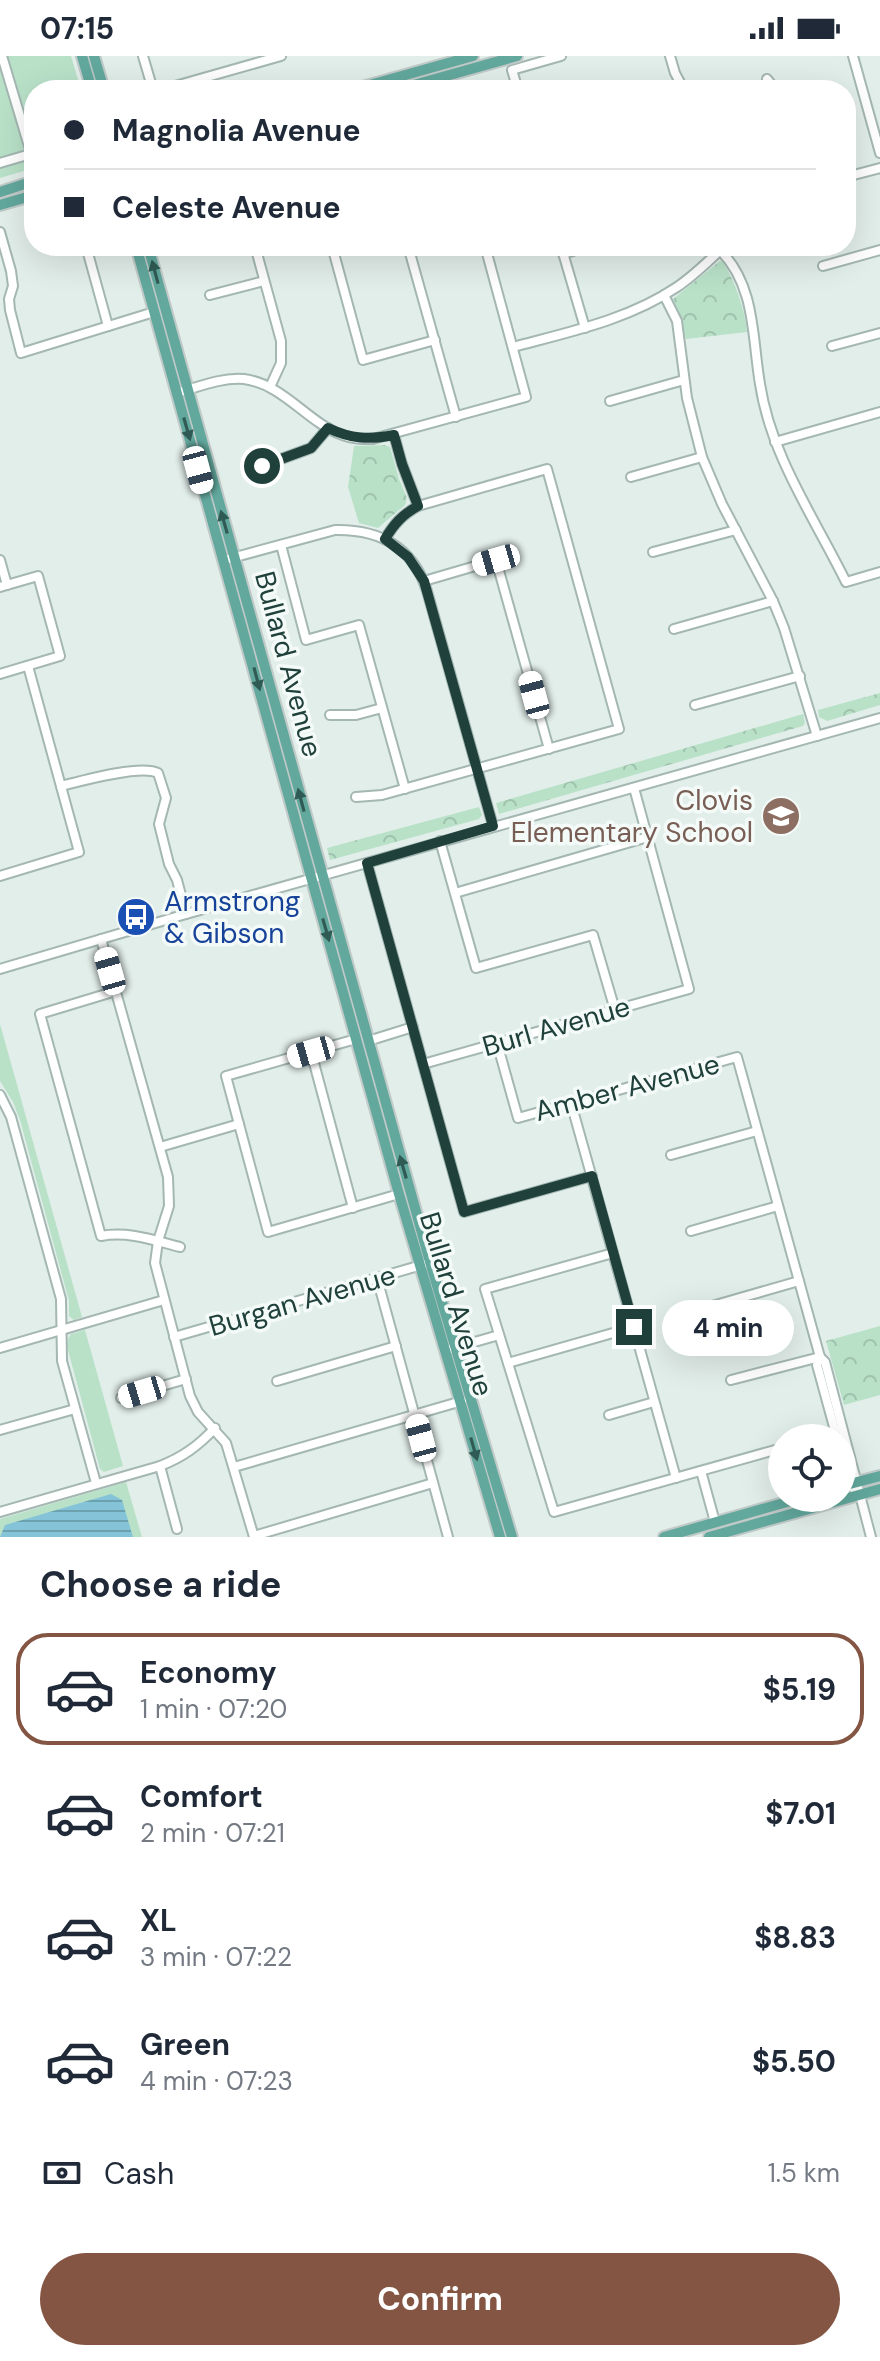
<!DOCTYPE html>
<meta charset="utf-8">
<style>
body{margin:0;font-family:"DM Sans",sans-serif;background:#f6f6f7;color:#1f2937;height:100vh;display:flex;flex-direction:column;font-size:30px;white-space:nowrap}
*{box-sizing:border-box;margin:0}
p{font-size:26px;color:#747a83}
.icon{flex:none;width:44px;height:44px;fill:none;stroke:currentColor;stroke-width:2;stroke-linecap:round;stroke-linejoin:round}
.map{position:relative;height:1481px;overflow:hidden}
.details{display:flex;flex-direction:column;background:#fff;flex:1}
.details>*{flex:none}
.hud{position:absolute;left:24px;top:24px;width:832px;height:176px;border-radius:32px;box-shadow:0 8px 32px #0002;display:grid;align-content:center;height:176px;padding:0 40px;background:#fff}
.tools{position:absolute;left:768px;top:1368px;display:grid;gap:16px}
.tools a{display:grid;place-items:center;width:88px;height:88px;border-radius:50%;background:#fff;box-shadow:0 8px 32px #0002;font-size:40px}
.end{position:absolute;width:36px;height:36px;margin:-18px;border:10px solid #20413b;background:#fff;box-shadow:0 0 0 4px #fff}
.from{border-radius:50%}
.bubble{position:absolute;height:56px;border-radius:28px;background:#fff;box-shadow:0 8px 32px #0002;font-size:26px;font-weight:700;line-height:56px;text-align:center}
.car{position:absolute;width:24px;height:48px;margin:-24px -12px;border-radius:10px;box-shadow:0 0 6px 2px #0007;background:linear-gradient(#fff 24%,#345 0 40%,#fff 0 76%,#345 0 86%,#fff 0)}
.hud b{display:flex;align-items:center;gap:28px;height:76px;font-size:30px}
.hud b+b{border-top:2px solid #e0e1e3}
.hud i{width:20px;height:20px;background:#1f2937}
ul{padding:0;list-style:none}
li{display:flex;align-items:center;gap:24px;height:112px;margin:0 16px 12px;padding:0 24px;border:4px solid transparent;border-radius:32px}
li div{flex:1}
li b{display:block;font-size:30px}
li em{font-style:normal;font-weight:700}
li.selected{border-color:#845542}
li>.icon{width:72px;height:72px;stroke-width:1.5}
h2{padding:0 40px;font-size:36px;line-height:96px}
.pay{display:flex;align-items:center;gap:20px;height:88px;padding:0 40px;font-size:30px}
.pay p{margin-inline-start:auto}
.primary-button{display:flex;gap:16px;margin-top:auto;padding:16px 40px}
.primary-button a{flex:1;height:92px;border-radius:48px;background:#845542;color:#fff;font-size:32px;font-weight:700;line-height:92px;text-align:center}
.status{display:flex;justify-content:space-between;align-items:center;height:56px;padding:0 40px;background:#fff;direction:ltr}
.status svg{height:22px;fill:currentColor}
.map>svg:first-child{display:block}
</style>
<div class="status"><b>07:15</b><svg viewBox="0 0 49 12"><path d="M0 12V9h3v3zM5 12V6h3v6zM10 12V3h3v9zM15 12V0h3v12zM26 1h20v11H26zM47 4h2v5h-2z"/></svg></div>
<div class="map">
<svg width="880" height="1481" viewBox="0 0 880 1481">
<defs>
<pattern id="park-crowns" width="20" height="18" patternUnits="userSpaceOnUse" patternTransform="scale(2)"><rect width="20" height="18" fill="#b9e1c8"/><path d="M2 6a3 3 0 1 1 6 0M12 15a3 3 0 1 1 6 0" fill="none" stroke="#9fc2ad"/></pattern>
<pattern id="water-rules" width="6" height="5" patternUnits="userSpaceOnUse" patternTransform="scale(2)"><rect width="6" height="5" fill="#85c4d8"/><path d="M0 2.5h6" fill="none" stroke="#6ca1b0"/></pattern>
</defs>
<rect width="100%" height="100%" fill="#e2eeea"/>
<g fill="#b9e1c8">
<polygon points="0,0 71,0 81,34 34,34 34,112 0,122"/>
<polygon points="0,968 82,1261 74,1264 69,1260 69,1245 20,1064 13,1046 0,1025"/>
<polygon points="85,1274 123,1410 104,1416 100,1413 68,1294 68,1283 71,1278"/>
<polygon points="126,1426 142,1481 0,1481 0,1463"/>
</g>
<g fill="url(#park-crowns)">
<path d="M 720,205 L 723,206 C 736,228 744,251 747,276 L 686,283 L 673,243 Z"/>
<polygon points="385,389 390,391 399,423 407,442 405,449 378,472 359,467 348,431 354,390"/>
<polygon points="880,637 880,649 827,665 819,661 818,654"/>
<polygon points="803,658 805,667 803,670 499,758 496,747"/>
<polygon points="479,751 482,759 479,763 330,804 327,792"/>
<polygon points="880,1270 880,1339 844,1349 826,1285"/>
</g>
<polygon fill="url(#water-rules)" points="111,1438 122,1444 133,1481 0,1481 5,1469"/>
<g fill="none" stroke-linecap="round" stroke-linejoin="round">
<g stroke="#a4b7b2" stroke-width="12">
<g id="minor">
<polyline points="2,0 31,97"/>
<polyline points="143,0 153,34"/>
<polyline points="670,0 675,17 684,34"/>
<polyline points="853,0 880,97"/>
<polyline points="767,23 776,34"/>
<polyline points="161,34 281,0"/>
<polyline points="518,34 512,14 561,0"/>
<polyline points="0,107 34,97"/>
<polyline points="846,121 880,112"/>
<polyline points="0,176 11,215 13,230 9,243 10,254 21,297 154,256"/>
<polyline points="86,190 108,270"/>
<polyline points="255,190 281,285 281,307 270,331"/>
<polyline points="332,190 363,304 435,284"/>
<polyline points="408,190 456,361"/>
<polyline points="561,190 585,272"/>
<path d="M 720,194 C 756,230 752,282 760,328 C 771,400 814,461 846,526 L 880,516"/>
<polyline points="563,198 589,190"/>
<polyline points="823,210 880,194"/>
<polyline points="210,239 264,225"/>
<polyline points="664,239 677,265 687,342 702,401 722,448 773,545 784,572 817,680"/>
<polyline points="832,290 880,277"/>
<path d="M 513,291 C 569,276 628,264 677,231 C 695,219 709,204 725,190"/>
<path d="M 177,337 C 198,331 222,321 244,323 C 283,328 307,366 342,379 C 352,383 362,383 373,383 L 526,341 L 485,190"/>
<polyline points="610,345 684,324"/>
<polyline points="394,379 402,408 418,450"/>
<polyline points="775,386 880,356"/>
<polyline points="262,410 311,392 328,372"/>
<polyline points="631,421 702,401"/>
<polyline points="281,489 306,584 359,569 405,733"/>
<polyline points="653,496 736,474"/>
<path d="M 228,503 L 335,474 C 379,473 413,491 427,535 L 493,770"/>
<polyline points="0,504 7,529"/>
<polyline points="424,525 496,504 549,693"/>
<polyline points="0,531 38,520 60,600 0,618"/>
<polyline points="674,573 773,545"/>
<polyline points="695,649 800,620"/>
<polyline points="330,659 356,659 382,652"/>
<path d="M 61,730 C 81,725 141,708 158,717 L 166,742 L 159,768 L 169,808 L 177,824 L 186,858"/>
<path d="M 356,741 L 382,739 L 619,673 L 547,413 L 418,450 C 402,459 394,468 385,483"/>
<polyline points="440,785 476,912 593,879 615,954"/>
<polyline points="367,807 464,1156 592,1120"/>
<polyline points="0,820 79,796 28,610"/>
<polyline points="455,837 648,781"/>
<polyline points="101,883 168,1121 169,1150 158,1185 155,1207 190,1340 198,1356 226,1387 254,1481"/>
<polyline points="0,913 186,858 880,662"/>
<path d="M 116,935 L 40,958 L 101,1180 C 128,1175 153,1184 180,1191"/>
<polyline points="356,983 226,1020 268,1176 399,1138"/>
<polyline points="368,985 413,971"/>
<polyline points="497,987 518,1062 737,1001 820,1301 825,1306 871,1481"/>
<polyline points="311,996 353,1152"/>
<polyline points="423,1008 689,933 634,732"/>
<polyline points="0,1039 11,1061 61,1243 62,1305 96,1427"/>
<polyline points="571,1047 676,1422"/>
<polyline points="160,1091 239,1068"/>
<polyline points="671,1099 757,1075"/>
<polyline points="691,1175 778,1150"/>
<polyline points="613,1197 485,1233 554,1456 782,1392"/>
<polyline points="377,1222 448,1481"/>
<polyline points="712,1250 799,1225"/>
<polyline points="174,1281 425,1208"/>
<polyline points="0,1292 164,1244"/>
<polyline points="450,1293 499,1279"/>
<polyline points="820,1301 817,1309 837,1382"/>
<polyline points="508,1307 634,1271"/>
<polyline points="731,1324 820,1301"/>
<polyline points="277,1325 396,1290"/>
<polyline points="121,1342 186,1323"/>
<polyline points="609,1359 654,1346"/>
<polyline points="0,1374 75,1353"/>
<polyline points="818,1382 832,1378 836,1374"/>
<polyline points="842,1399 850,1428 853,1432"/>
<polyline points="160,1410 177,1473"/>
<polyline points="234,1411 462,1345"/>
<polyline points="701,1415 715,1466"/>
<path d="M 0,1456 L 160,1410 C 183,1401 198,1390 215,1372"/>
<polyline points="254,1480 433,1427"/>
</g>
</g>
<g stroke="#c1cac8" stroke-width="14">
<g id="major">
<polyline points="82,0 92,34"/>
<polyline points="94,0 104,34"/>
<polyline points="352,34 473,0"/>
<polyline points="396,34 517,0"/>
<polyline points="0,136 34,125"/>
<polyline points="0,149 34,139"/>
<polyline points="136,190 399,1138 500,1481"/>
<polyline points="148,190 430,1206 512,1481"/>
<polyline points="842,1430 880,1420"/>
<polyline points="664,1481 801,1442"/>
<polyline points="709,1481 880,1433"/>
</g>
</g>
<use href="#minor" stroke="#fff" stroke-width="8"/>
<use href="#major" stroke="#62a89d" stroke-width="10"/>
</g>
<defs><path id="oneway-solid" d="M-6-.8H1V-3.2L6.5 0L1 3.2V.8H-6Z" transform="scale(2)"/></defs>
<g fill="#305b54">
<use href="#oneway-solid" transform="translate(155 216) rotate(-105)"/>
<use href="#oneway-solid" transform="translate(187 373) rotate(74)"/>
<use href="#oneway-solid" transform="translate(224 466) rotate(-106)"/>
<use href="#oneway-solid" transform="translate(257 623) rotate(75)"/>
<use href="#oneway-solid" transform="translate(301 744) rotate(-105)"/>
<use href="#oneway-solid" transform="translate(326 874) rotate(74)"/>
<use href="#oneway-solid" transform="translate(403 1111) rotate(-106)"/>
<use href="#oneway-solid" transform="translate(474 1393) rotate(74)"/>
</g>
<g fill="none" stroke-linecap="round" stroke-linejoin="round">
<path stroke="#20413b" stroke-width="10" d="M 262,410 L 311,392 L 328,372 C 351,383 369,384 394,379 L 402,408 L 418,450 C 402,459 394,468 385,483 L 408,501 L 424,525 L 493,770 L 367,807 L 464,1156 L 592,1120 L 634,1271"/>
</g>
<defs>
<g id="school-disc" transform="scale(2)"><circle r="9.5" fill="#8d6e63" stroke="#f4faf7"/><path d="M0-5L7-2L0 1L-7-2ZM-4 1L0 2.5L4 1V4Q0 6-4 4Z" fill="#fff"/></g>
<g id="bus-disc" transform="scale(2)"><circle r="9.5" fill="#1a4fb4" stroke="#f4faf7"/><path d="M-5-6H5V4H4V6H2V4H-2V6H-4V4H-5ZM-3.5-4V0h7V-4ZM-3.5 1.2v1.5H-2V1.2ZM2 1.2v1.5H3.5V1.2Z" fill="#fff"/></g>
</defs>
<g fill-rule="evenodd">
<use href="#school-disc" x="781" y="760"/>
<use href="#bus-disc" x="136" y="861"/>
</g>
<g text-anchor="middle" stroke-width="7" stroke-linejoin="round" paint-order="stroke">
<g font-size="28" fill="#20413b" stroke="#f4faf7">
<text transform="translate(289 608) rotate(75)" y="10">Bullard Avenue</text>
<text transform="translate(556 970) rotate(-16)" y="10">Burl Avenue</text>
<text transform="translate(627 1031) rotate(-15)" y="10">Amber Avenue</text>
<text transform="translate(302 1244) rotate(-16)" y="10">Burgan Avenue</text>
<text transform="translate(457 1248) rotate(73)" y="10">Bullard Avenue</text>
</g>
<g font-size="28" fill="#785e54" stroke="#f4faf7" text-anchor="end">
<text x="753" y="754">Clovis<tspan x="753" dy="32">Elementary School</tspan></text>
</g>
<g font-size="28" fill="#164399" stroke="#f4faf7" text-anchor="start">
<text x="164" y="855">Armstrong<tspan x="164" dy="32">&amp; Gibson</tspan></text>
</g>
</g>
</svg>
<div class="tools">
<a><svg class="icon" aria-label="locate" viewBox="0 0 24 24"><circle cx="12" cy="12" r="6"/><path d="M12 2v4M12 18v4M2 12h4M18 12h4"/></svg></a>
</div>
<i class="end from" style="left:262px;top:410px"></i>
<i class="end" style="left:634px;top:1271px"></i>
<div class="bubble" style="left:662px;top:1244px;width:132px">4 min</div>
<i class="car" style="left:198px;top:414px;rotate:165deg"></i>
<i class="car" style="left:496px;top:504px;rotate:254deg"></i>
<i class="car" style="left:534px;top:639px;rotate:345deg"></i>
<i class="car" style="left:110px;top:915px;rotate:344deg"></i>
<i class="car" style="left:311px;top:996px;rotate:254deg"></i>
<i class="car" style="left:142px;top:1336px;rotate:253deg"></i>
<i class="car" style="left:421px;top:1382px;rotate:345deg"></i>
<div class="hud">
<b><i class="from"></i>Magnolia Avenue</b>
<b><i></i>Celeste Avenue</b>
</div>
</div>
<section class="details">
<h2>Choose a ride</h2>
<ul>
<li class="selected"><svg class="icon" aria-label="car" viewBox="0 0 24 24"><path d="M5 17H2v-5l4-1 3-4h7l3 4 3 1v5h-3M9 17h6M6 11h13"/><circle cx="7" cy="17" r="2"/><circle cx="17" cy="17" r="2"/></svg><div><b>Economy</b><p>1 min · 07:20</p></div><em>$5.19</em></li>
<li><svg class="icon" aria-label="car" viewBox="0 0 24 24"><path d="M5 17H2v-5l4-1 3-4h7l3 4 3 1v5h-3M9 17h6M6 11h13"/><circle cx="7" cy="17" r="2"/><circle cx="17" cy="17" r="2"/></svg><div><b>Comfort</b><p>2 min · 07:21</p></div><em>$7.01</em></li>
<li><svg class="icon" aria-label="car" viewBox="0 0 24 24"><path d="M5 17H2v-5l4-1 3-4h7l3 4 3 1v5h-3M9 17h6M6 11h13"/><circle cx="7" cy="17" r="2"/><circle cx="17" cy="17" r="2"/></svg><div><b>XL</b><p>3 min · 07:22</p></div><em>$8.83</em></li>
<li><svg class="icon" aria-label="car" viewBox="0 0 24 24"><path d="M5 17H2v-5l4-1 3-4h7l3 4 3 1v5h-3M9 17h6M6 11h13"/><circle cx="7" cy="17" r="2"/><circle cx="17" cy="17" r="2"/></svg><div><b>Green</b><p>4 min · 07:23</p></div><em>$5.50</em></li>
</ul>
<div class="pay"><svg class="icon" aria-label="cash" viewBox="0 0 24 24"><path d="M3 7h18v10H3z"/><circle cx="12" cy="12" r="2"/></svg>Cash<p>1.5 km</p></div>
<div class="primary-button"><a>Confirm</a></div>
</section>
